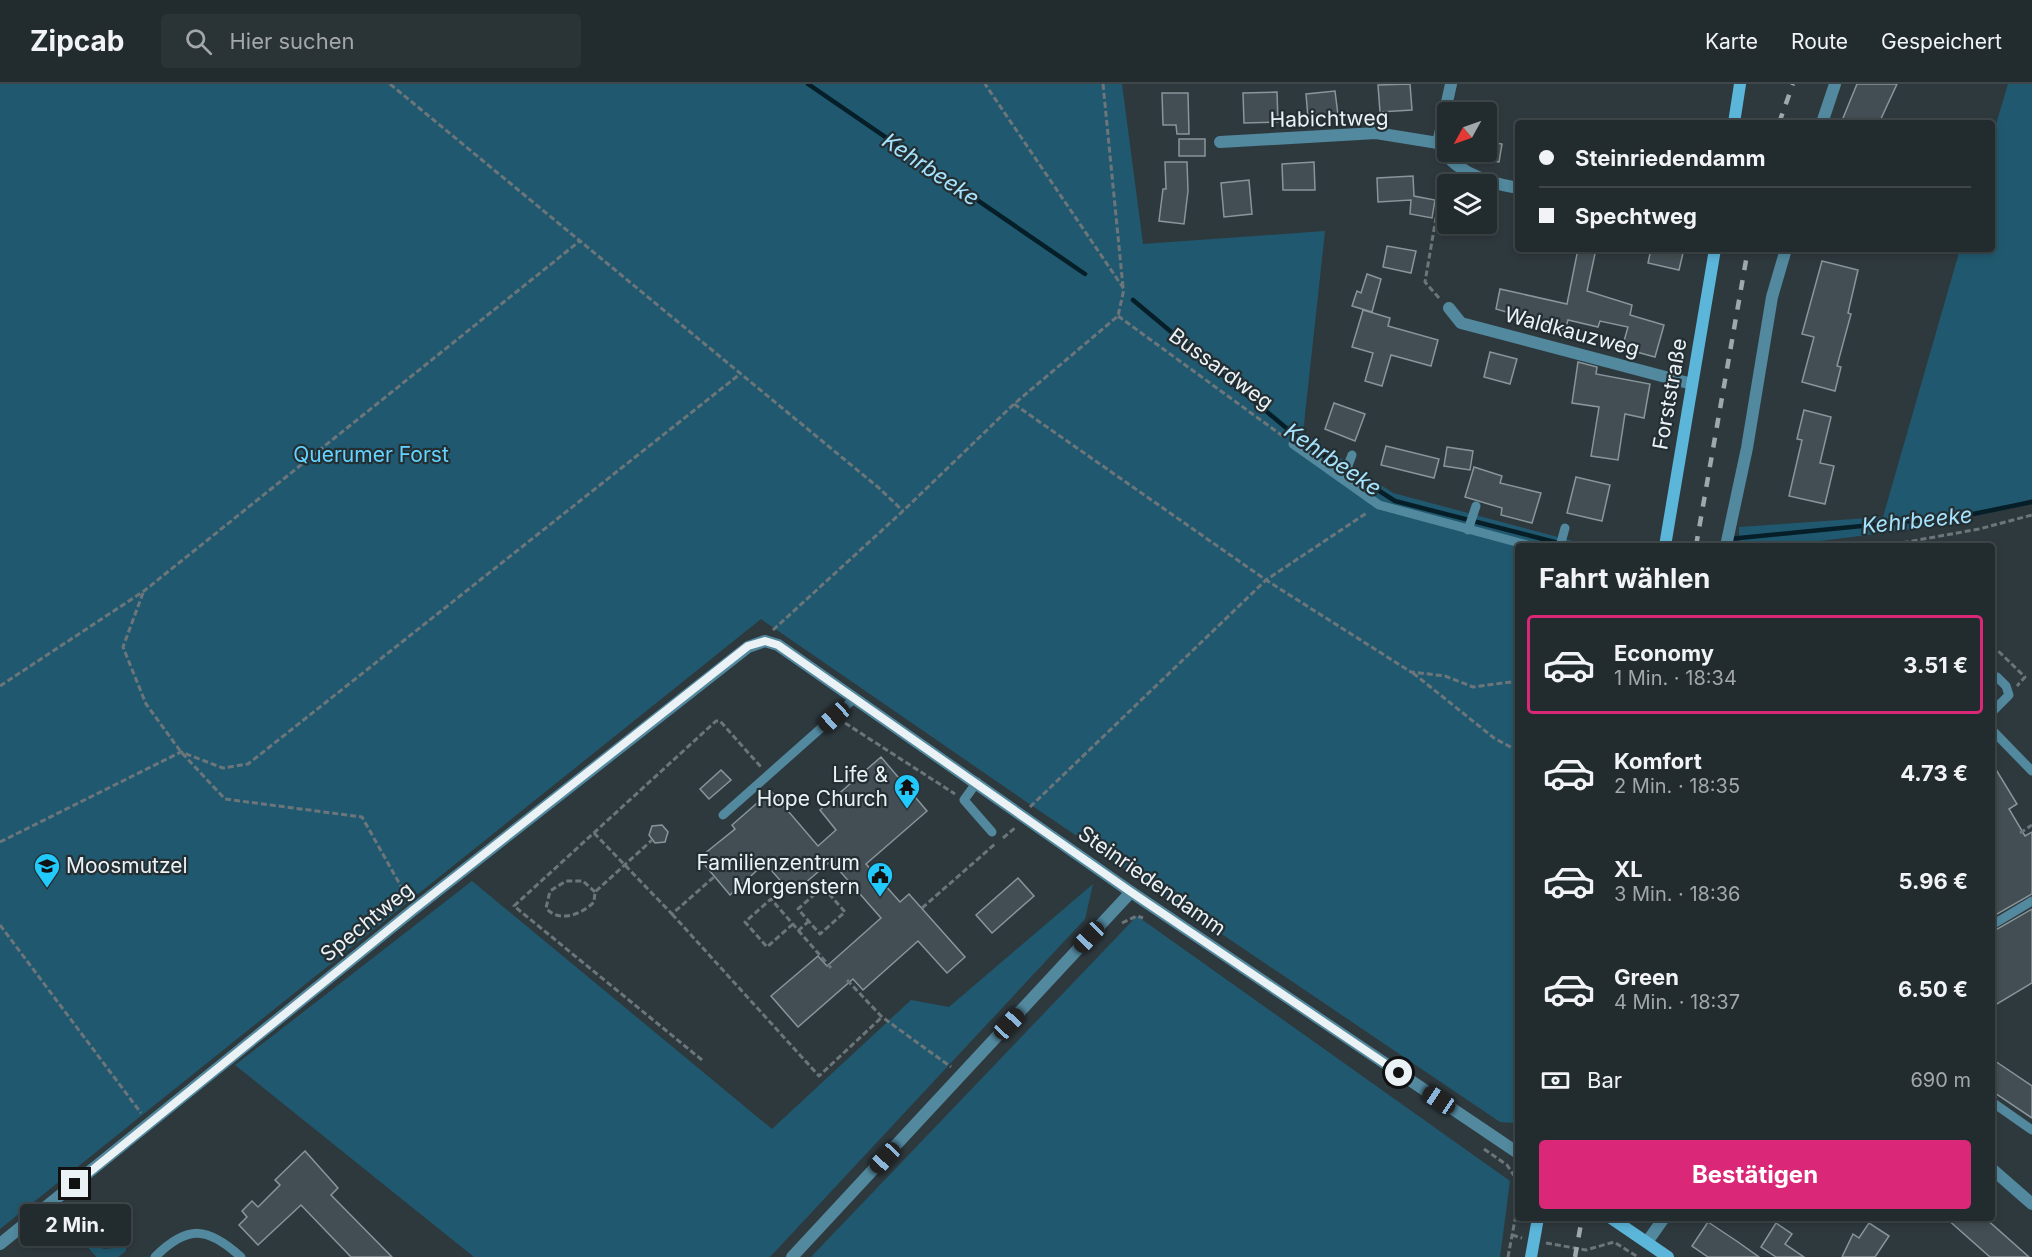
<!DOCTYPE html>
<html lang="de">
<meta charset="utf-8">
<style>
body{margin:0;font-family:Inter,sans-serif;background:#2a3336;color:#f1f3f6;height:100vh;display:flex;flex-direction:column;font-size:22px;white-space:nowrap}
*{box-sizing:border-box;margin:0}
p{font-size:20px;color:#a2a7aa}
.icon{flex:none;width:33px;height:33px;fill:none;stroke:currentColor;stroke-width:2;stroke-linecap:round;stroke-linejoin:round}
.map{position:relative;flex:1;overflow:hidden}
.details{position:absolute;left:1515px;top:459px;width:480px;height:678px;display:flex;flex-direction:column;background:#222b2e;border-radius:6px;box-shadow:0 3px 9px #0003,0 0 0 2px #3f474a}
.details>*{flex:none}
.guide{position:absolute;left:1515px;top:36px;width:480px;height:132px;border-radius:6px;box-shadow:0 3px 9px #0003,0 0 0 2px #3f474a;display:grid;align-content:center;height:132px;padding:0 24px;background:#222b2e}
.needle{width:39px;rotate:230deg}
.controls{position:absolute;left:1437px;top:18px;display:grid;gap:12px}
.controls a{display:grid;place-items:center;width:60px;height:60px;border-radius:6px;background:#222b2e;box-shadow:0 3px 9px #0003,0 0 0 2px #3f474a;font-size:30px}
.end{position:absolute;width:27px;height:27px;margin:-14px;border:8px solid #ebf2f5;background:#111;box-shadow:0 0 0 3px #111}
.from{border-radius:50%}
.bubble{position:absolute;height:42px;border-radius:6px;background:#222b2e;box-shadow:0 3px 9px #0003,0 0 0 2px #3f474a;font-size:20px;font-weight:700;line-height:42px;text-align:center}
.car{position:absolute;width:18px;height:36px;margin:-18px -9px;border-radius:8px;box-shadow:0 0 4px 2px #0007;background:linear-gradient(#222 24%,#8ab4d8 0 40%,#222 0 76%,#8ab4d8 0 86%,#222 0)}
.guide b{display:flex;align-items:center;gap:21px;height:57px;font-size:22px}
.guide b+b{border-top:2px solid #3f474a}
.guide i{width:15px;height:15px;background:#f1f3f6}
ul{padding:0;list-style:none}
li{display:flex;align-items:center;gap:18px;height:99px;margin:0 12px 9px;padding:0 12px;border:3px solid transparent;border-radius:6px}
li div{flex:1}
li b{display:block;font-size:22px}
li em{font-style:normal;font-weight:700}
li.selected{border-color:#db2777}
li>.icon{width:54px;height:54px;stroke-width:1.5}
h2{padding:0 24px;font-size:27px;line-height:72px}
.pay{display:flex;align-items:center;gap:15px;height:66px;padding:0 24px;font-size:22px}
.pay p{margin-inline-start:auto}
.action{display:flex;gap:12px;margin-top:auto;padding:12px 24px}
.action a{flex:1;height:69px;border-radius:6px;background:#db2777;color:#fff;font-size:24px;font-weight:700;line-height:69px;text-align:center}
header{display:flex;align-items:center;gap:36px;box-sizing:border-box;height:84px;padding:0 30px;background:#222b2e;border-bottom:2px solid #3f474a}
header strong{font-size:28px}
nav{display:flex;gap:33px;margin-inline-start:auto;font-size:21px}
.search{width:420px;height:54px;background:#2a3336;display:flex;align-items:center;gap:15px;box-sizing:border-box;padding:0 21px;border-radius:6px;color:#a2a7aa;font-size:22px}
.map>svg:first-child{display:block}
</style>
<header>
<strong>Zipcab</strong>
<div class="search"><svg class="icon" aria-label="search" viewBox="0 0 24 24"><circle cx="10" cy="10" r="6"/><path d="M15 15l6 6"/></svg>Hier suchen</div>
<nav><a>Karte</a><a>Route</a><a>Gespeichert</a></nav>
</header>
<div class="map">
<svg width="2032" height="1173" viewBox="0 0 2032 1173">
<rect width="100%" height="100%" fill="#2e393e"/>
<g fill="#20596f">
<polygon points="0,0 1122,0 1143,160 1325,147 1303,349 1393,409 1592,462 1518,462 1518,1032 1514,1039 1500,1038 1031,721 761,535 0,1145"/>
<polygon points="2008,0 2032,0 2032,415 1921,444 1782,462 1739,462 1739,443 1883,433 1960,165 1992,165 1992,54"/>
<polygon points="472,797 772,1045 911,916 949,923 1093,800 1085,835 770,1173 474,1173 235,981"/>
<polygon points="1137,832 1510,1097 1500,1173 811,1173"/>
<path d="M 111,1124 L 118,1141 L 111,1142 L 103,1133 L 96,1135 L 93,1144 L 96,1160 L 104,1165 L 114,1164 L 119,1156 L 118,1147 L 124,1146 L 131,1153 L 126,1155 L 126,1167 L 118,1173 L 97,1173 C 83,1162 78,1143 84,1126 Z"/>
</g>
<g fill="none" stroke-linecap="round" stroke-linejoin="round">
<g stroke="#051e27" stroke-width="4.5">
<polyline points="808,0 1085,190"/>
<polyline points="1133,216 1303,358 1395,417 1570,462"/>
<polyline points="1729,455 1963,432 2032,418"/>
</g>
</g>
<g fill="#424e53" stroke="#88959a" stroke-width="1.5">
<polygon points="1410,0 1412,26 1380,28 1378,1"/>
<polygon points="1857,0 1897,0 1879,39 1841,39"/>
<polygon points="1335,7 1338,31 1308,34 1306,10"/>
<polygon points="1277,8 1278,38 1244,39 1243,9"/>
<polygon points="1162,9 1188,9 1189,50 1177,50 1176,41 1163,41"/>
<rect x="1179" y="55" width="26" height="17"/>
<polygon points="1486,57 1502,60 1499,78 1486,76"/>
<polygon points="1165,78 1187,78 1188,107 1184,140 1159,137 1163,105 1166,105"/>
<polygon points="1314,78 1315,106 1283,106 1282,80"/>
<polygon points="1413,92 1414,112 1435,116 1432,134 1410,130 1411,116 1378,118 1377,94"/>
<polygon points="1249,96 1252,130 1224,133 1221,99"/>
<polygon points="1387,162 1416,167 1411,189 1383,183"/>
<polygon points="1578,165 1596,165 1587,207 1632,221 1630,231 1664,241 1655,273 1622,264 1628,243 1600,237 1598,243 1568,236 1565,246 1509,233 1510,229 1496,225 1500,205 1567,220"/>
<polygon points="1651,165 1684,165 1679,186 1648,179"/>
<polygon points="1822,177 1858,186 1848,229 1851,230 1837,282 1841,283 1835,307 1802,298 1814,253 1802,250"/>
<polygon points="1367,190 1381,195 1372,228 1352,222 1357,207 1361,209"/>
<polygon points="1363,226 1390,234 1388,242 1438,256 1431,282 1391,271 1382,302 1365,297 1373,269 1352,263"/>
<polygon points="1490,268 1517,275 1510,300 1484,293"/>
<polygon points="1578,278 1597,283 1596,290 1650,300 1644,334 1625,330 1618,376 1591,372 1599,323 1572,319"/>
<polygon points="1334,319 1365,330 1355,357 1325,345"/>
<polygon points="1804,326 1831,333 1820,379 1834,382 1825,420 1789,412 1802,356 1797,355"/>
<polygon points="1386,362 1439,375 1434,394 1381,381"/>
<polygon points="1447,363 1473,367 1470,386 1444,382"/>
<polygon points="1474,383 1502,392 1500,399 1541,409 1532,439 1501,431 1502,424 1465,413"/>
<polygon points="1576,393 1610,401 1602,437 1567,429"/>
<polygon points="881,673 927,727 866,780 900,818 909,810 965,873 947,889 918,857 863,906 853,895 798,943 771,912 818,872 827,882 881,834 831,777 792,810 765,779 730,811 699,774 735,745 732,741 771,707 818,762 836,746 820,726"/>
<polygon points="1992,679 2017,720 2009,725 2025,752 2032,748 2032,810 1992,833"/>
<polygon points="721,686 731,696 709,715 700,705"/>
<polygon points="662,741 668,748 665,758 655,759 649,751 652,742"/>
<polygon points="1018,794 1034,812 992,849 976,831"/>
<polygon points="2032,825 2032,899 1992,923 1992,848"/>
<polygon points="1992,975 2032,1002 2032,1034 1992,1007"/>
<polygon points="305,1067 338,1104 331,1111 392,1173 351,1173 301,1121 258,1161 239,1141 247,1133 242,1127 252,1117 258,1123 280,1101 275,1096"/>
<polygon points="1946,1134 1985,1134 2029,1173 1990,1173"/>
<polygon points="1708,1138 1738,1158 1759,1173 1708,1173 1692,1162"/>
<polygon points="1776,1139 1792,1150 1785,1160 1804,1173 1776,1173 1761,1163"/>
<polygon points="1869,1139 1889,1152 1875,1173 1842,1173 1853,1150 1859,1154"/>
</g>
<g fill="none" stroke-linecap="round" stroke-linejoin="round">
<g stroke="#6c767a" stroke-width="3" stroke-dasharray="6 3" stroke-linecap="butt">
<polyline points="390,0 879,404 903,427"/>
<polyline points="1103,0 1123,203"/>
<polyline points="1439,214 1425,198 1444,87"/>
<polyline points="1118,232 1284,353"/>
<polyline points="1014,320 1266,496 1411,588 1445,592 1473,603 1518,597"/>
<polyline points="1885,462 1979,445 2032,431"/>
<polyline points="143,509 123,563 146,620 181,668 225,715 362,733 407,813"/>
<polyline points="773,546 903,427 1014,320 1118,232 1124,205 985,0"/>
<polyline points="1992,561 2025,593 2017,602"/>
<polyline points="1413,589 1494,654 1518,667"/>
<polyline points="0,602 144,507 581,156"/>
<polyline points="845,639 955,710"/>
<polyline points="1030,723 1266,496 1368,428"/>
<polyline points="594,749 672,830 714,793"/>
<polyline points="2020,749 2032,741"/>
<polyline points="1003,754 1016,743"/>
<polyline points="0,758 181,668 223,684 248,680 740,290"/>
<polygon points="823,803 845,828 820,850 798,825"/>
<path d="M 595,808 L 583,797 L 566,797 L 550,807 L 546,824 C 559,839 581,831 594,818 L 595,808 L 652,756"/>
<polyline points="922,824 995,760"/>
<polyline points="672,830 819,992 882,933"/>
<polyline points="1122,839 1137,832 1143,834"/>
<polyline points="793,840 767,863 745,838 771,815 831,884"/>
<polyline points="0,841 141,1029"/>
<polyline points="798,847 809,837"/>
<polyline points="847,896 882,933 951,983"/>
<polyline points="702,976 514,822 716,637 720,637 761,683"/>
<polyline points="1484,1065 1507,1081 1517,1096"/>
<polyline points="1512,1151 1522,1154"/>
<polyline points="1546,1159 1586,1166 1614,1158 1638,1173"/>
<polyline points="1508,1173 1517,1125 1518,1092"/>
</g>
<g stroke="#52899f" stroke-width="9">
<polyline points="1293,360 1379,421 1531,462"/>
<polyline points="1343,394 1352,371"/>
<polyline points="1468,446 1476,422"/>
<polyline points="1560,462 1565,444"/>
<polyline points="1992,628 2009,611 2006,602 1997,593"/>
<polyline points="1992,646 2032,687"/>
<polyline points="977,698 964,716 992,748"/>
<polyline points="723,731 855,614"/>
<polyline points="1992,841 2032,817"/>
<polyline points="1992,1018 2032,1046"/>
<path d="M 155,1173 C 188,1140 208,1143 241,1173"/>
</g>
<g stroke="#52899f" stroke-width="12">
<polyline points="1822,39 1835,0"/>
<path d="M 1220,58 L 1376,49 L 1438,59 C 1452,87 1488,99 1518,104"/>
<polyline points="1438,59 1451,0"/>
<polyline points="1449,224 1461,239 1692,300"/>
<polyline points="1726,462 1747,364 1772,213 1786,165"/>
<polyline points="1992,1085 2032,1120"/>
<polyline points="1647,1158 1664,1134"/>
<polyline points="0,1160 413,826 748,563 765,557 778,561 1131,808 1518,1069"/>
<polyline points="792,1173 1131,808"/>
</g>
<g stroke="#5bb6da" stroke-width="12">
<polyline points="1734,39 1740,0"/>
<polyline points="1665,462 1715,165"/>
<polyline points="1611,1134 1668,1173"/>
<polyline points="1531,1173 1538,1134"/>
</g>
<g stroke="#9fa8ac" stroke-width="4.5" stroke-dasharray="10 10" stroke-linecap="butt">
<polyline points="1779,39 1793,0"/>
<polyline points="1696,462 1748,165"/>
<polyline points="1575,1173 1582,1134"/>
</g>
</g>
<g fill="none" stroke-linecap="round" stroke-linejoin="round">
<polyline stroke="#ebf2f5" stroke-width="8" points="75,1100 413,826 748,562 765,557 778,561 1131,808 1399,989"/>
</g>
<defs>
<g id="temple-pin" transform="scale(1.35)"><path d="M0 17L-7.5 6A9.5 9.5 0 1 1 7.5 6Z" fill="#21c9fd" stroke="#242f34"/><path d="M0-6L5-2H3V0L6.5 2.5H4V6H1.5V3h-3V6H-4V2.5H-6.5L-3 0V-2H-5Z" fill="#111"/></g>
<g id="school-pin" transform="scale(1.35)"><path d="M0 17L-7.5 6A9.5 9.5 0 1 1 7.5 6Z" fill="#21c9fd" stroke="#242f34"/><path d="M0-5L7-2L0 1L-7-2ZM-4 1L0 2.5L4 1V4Q0 6-4 4Z" fill="#111"/></g>
<g id="civic-pin" transform="scale(1.35)"><path d="M0 17L-7.5 6A9.5 9.5 0 1 1 7.5 6Z" fill="#21c9fd" stroke="#242f34"/><path d="M-.6-6.5H3V-4.5H.6V-3L4-1V1h2V6H-6V1h2V-1L-.6-3ZM-1.2 2.5V6h2.4V2.5Z" fill="#111"/></g>
</defs>
<g fill-rule="evenodd">
<use href="#temple-pin" x="907" y="703"/>
<use href="#school-pin" x="47" y="782"/>
<use href="#civic-pin" x="880" y="791"/>
</g>
<g text-anchor="middle" stroke-width="4.5" stroke-linejoin="round" paint-order="stroke">
<g font-size="21" fill="#ebf2f5" stroke="#242f34">
<text transform="translate(1329 35) rotate(-1)" y="7">Habichtweg</text>
<text transform="translate(1572 248) rotate(15)" y="7">Waldkauzweg</text>
<text transform="translate(1221 285) rotate(36)" y="7">Bussardweg</text>
<text transform="translate(1670 310) rotate(-80)" y="7">Forststraße</text>
<text transform="translate(1152 797) rotate(35)" y="7">Steinriedendamm</text>
<text transform="translate(367 838) rotate(-39)" y="7">Spechtweg</text>
</g>
<g font-size="21" fill="#63d4ff" stroke="#242f34">
<text x="371" y="378">Querumer Forst</text>
</g>
<g font-size="21" fill="#ebf2f5" stroke="#242f34" text-anchor="end">
<text x="888" y="698">Life &amp;<tspan x="888" dy="24">Hope Church</tspan></text>
<text x="860" y="786">Familienzentrum<tspan x="860" dy="24">Morgenstern</tspan></text>
<text x="66" y="789" text-anchor="start">Moosmutzel</text>
</g>
<g font-size="22" font-style="italic" fill="#a6e3fd" stroke="#242f34">
<text transform="translate(931 85) rotate(34)" y="8">Kehrbeeke</text>
<text transform="translate(1333 375) rotate(34)" y="8">Kehrbeeke</text>
<text transform="translate(1917 436) rotate(-6)" y="8">Kehrbeeke</text>
</g>
</g>
</svg>
<div class="controls">
<a><svg class="needle" viewBox="-14 -14 28 28"><path d="M0-13l5 13h-10z" fill="#e53935"/><path d="M0 13l5-13h-10z" fill="#a2a7aa"/></svg></a>
<a><svg class="icon" aria-label="layers" viewBox="0 0 24 24"><path d="M12 4l9 5-9 5-9-5zM3 14l9 5 9-5"/></svg></a>
</div>
<i class="end from" style="left:1399px;top:989px"></i>
<i class="end" style="left:75px;top:1100px"></i>
<div class="bubble" style="left:20px;top:1120px;width:111px">2 Min.</div>
<i class="car" style="left:834px;top:633px;rotate:228deg"></i>
<i class="car" style="left:1089px;top:853px;rotate:224deg"></i>
<i class="car" style="left:1009px;top:940px;rotate:43deg"></i>
<i class="car" style="left:1439px;top:1016px;rotate:304deg"></i>
<i class="car" style="left:885px;top:1074px;rotate:223deg"></i>
<div class="guide">
<b><i class="from"></i>Steinriedendamm</b>
<b><i></i>Spechtweg</b>
</div>
<section class="details">
<h2>Fahrt wählen</h2>
<ul>
<li class="selected"><svg class="icon" aria-label="car" viewBox="0 0 24 24"><path d="M5 17H2v-5l4-1 3-4h7l3 4 3 1v5h-3M9 17h6M6 11h13"/><circle cx="7" cy="17" r="2"/><circle cx="17" cy="17" r="2"/></svg><div><b>Economy</b><p>1 Min. · 18:34</p></div><em>3.51 €</em></li>
<li><svg class="icon" aria-label="car" viewBox="0 0 24 24"><path d="M5 17H2v-5l4-1 3-4h7l3 4 3 1v5h-3M9 17h6M6 11h13"/><circle cx="7" cy="17" r="2"/><circle cx="17" cy="17" r="2"/></svg><div><b>Komfort</b><p>2 Min. · 18:35</p></div><em>4.73 €</em></li>
<li><svg class="icon" aria-label="car" viewBox="0 0 24 24"><path d="M5 17H2v-5l4-1 3-4h7l3 4 3 1v5h-3M9 17h6M6 11h13"/><circle cx="7" cy="17" r="2"/><circle cx="17" cy="17" r="2"/></svg><div><b>XL</b><p>3 Min. · 18:36</p></div><em>5.96 €</em></li>
<li><svg class="icon" aria-label="car" viewBox="0 0 24 24"><path d="M5 17H2v-5l4-1 3-4h7l3 4 3 1v5h-3M9 17h6M6 11h13"/><circle cx="7" cy="17" r="2"/><circle cx="17" cy="17" r="2"/></svg><div><b>Green</b><p>4 Min. · 18:37</p></div><em>6.50 €</em></li>
</ul>
<div class="pay"><svg class="icon" aria-label="cash" viewBox="0 0 24 24"><path d="M3 7h18v10H3z"/><circle cx="12" cy="12" r="2"/></svg>Bar<p>690 m</p></div>
<div class="action"><a>Bestätigen</a></div>
</section>
</div>
